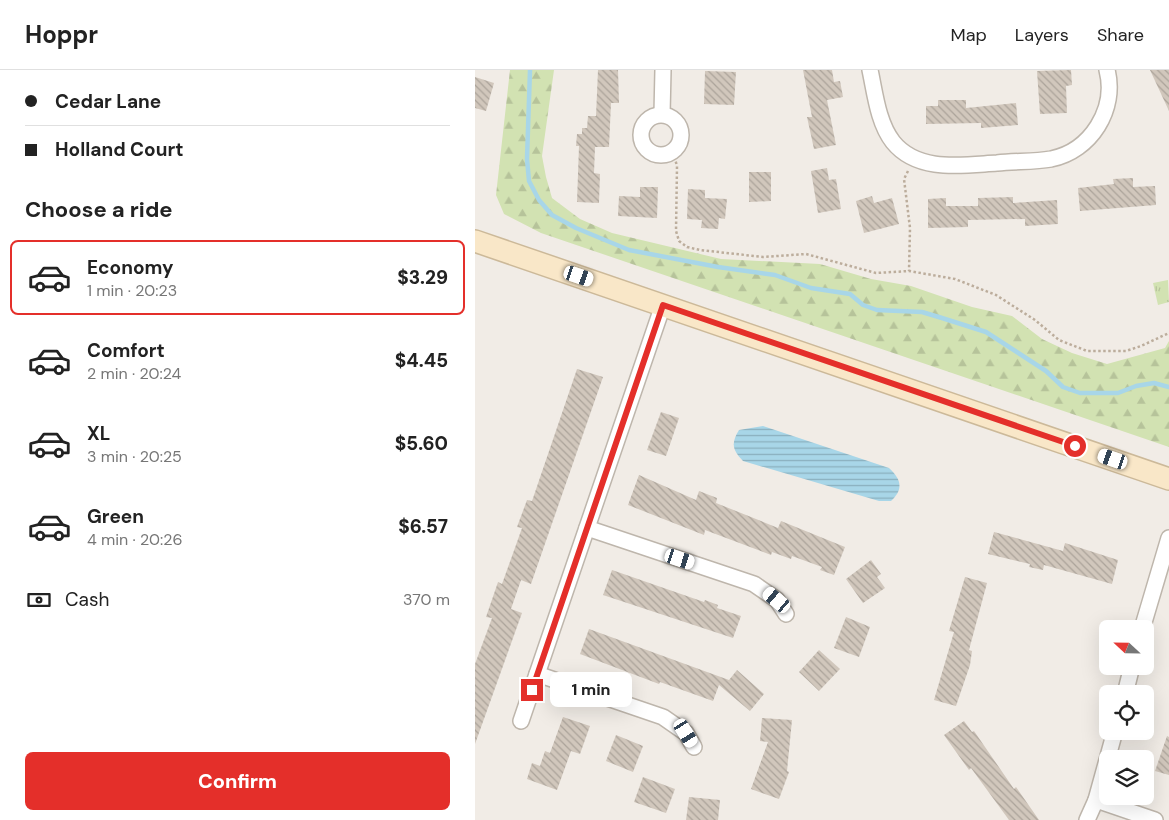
<!DOCTYPE html>
<meta charset="utf-8">
<style>
body{margin:0;font-family:"DM Sans",sans-serif;background:#f2f2f2;color:#222;height:100vh;display:flex;flex-direction:column;font-size:19px;white-space:nowrap}
*{box-sizing:border-box;margin:0}
p{font-size:16px;color:#767676}
.icon{flex:none;width:28px;height:28px;fill:none;stroke:currentColor;stroke-width:2;stroke-linecap:round;stroke-linejoin:round}
.map{position:relative;flex:1;overflow:hidden}
.sheet{display:flex;flex-direction:column;background:#fff;width:475px}
.sheet>*{flex:none}
.banner{display:grid;align-content:center;height:110px;padding:0 25px;background:#fff}
.needle{width:32px;rotate:292deg}
.tools{position:absolute;left:624px;top:550px;display:grid;gap:10px}
.tools a{display:grid;place-items:center;width:55px;height:55px;border-radius:8px;background:#fff;box-shadow:0 5px 20px #0002;font-size:25px}
.end{position:absolute;width:22px;height:22px;margin:-11px;border:6px solid #e42f2a;background:#fff;box-shadow:0 0 0 2px #fff}
.from{border-radius:50%}
.bubble{position:absolute;height:35px;border-radius:8px;background:#fff;box-shadow:0 5px 20px #0002;font-size:16px;font-weight:800;line-height:35px;text-align:center}
.car{position:absolute;width:15px;height:30px;margin:-15px -8px;border-radius:6px;box-shadow:0 0 4px 1px #0007;background:linear-gradient(#fff 24%,#345 0 40%,#fff 0 76%,#345 0 86%,#fff 0)}
.banner b{display:flex;align-items:center;gap:18px;height:48px;font-size:19px}
.banner b+b{border-top:1px solid #e0e0e0}
.banner i{width:12px;height:12px;background:#222}
ul{padding:0;list-style:none}
li{display:flex;align-items:center;gap:15px;height:75px;margin:0 10px 8px;padding:0 15px;border:2px solid transparent;border-radius:8px}
li div{flex:1}
li b{display:block;font-size:19px}
li em{font-style:normal;font-weight:800}
li.on{border-color:#e42f2a}
li>.icon{width:45px;height:45px;stroke-width:1.5}
h2{padding:0 25px;font-size:22px;line-height:60px}
.pay{display:flex;align-items:center;gap:12px;height:55px;padding:0 25px;font-size:19px}
.pay p{margin-inline-start:auto}
.button{display:flex;gap:10px;margin-top:auto;padding:10px 25px}
.button a{flex:1;height:58px;border-radius:8px;background:#e42f2a;color:#fff;font-size:20px;font-weight:800;line-height:58px;text-align:center}
header{display:flex;align-items:center;gap:30px;box-sizing:border-box;height:70px;padding:0 25px;background:#fff;border-bottom:1px solid #e0e0e0}
header strong{font-size:24px}
nav{display:flex;gap:28px;margin-inline-start:auto;font-size:18px}
main{display:flex;flex:1;min-height:0}
.map>svg:first-child{display:block}
</style>
<header>
<strong>Hoppr</strong>
<nav><a>Map</a><a>Layers</a><a>Share</a></nav>
</header>
<main>
<section class="sheet">
<div class="banner">
<b><i class="from"></i>Cedar Lane</b>
<b><i></i>Holland Court</b>
</div>
<h2>Choose a ride</h2>
<ul>
<li class="on"><svg class="icon" aria-label="car" viewBox="0 0 24 24"><path d="M5 17H2v-5l4-1 3-4h7l3 4 3 1v5h-3M9 17h6M6 11h13"/><circle cx="7" cy="17" r="2"/><circle cx="17" cy="17" r="2"/></svg><div><b>Economy</b><p>1 min · 20:23</p></div><em>$3.29</em></li>
<li><svg class="icon" aria-label="car" viewBox="0 0 24 24"><path d="M5 17H2v-5l4-1 3-4h7l3 4 3 1v5h-3M9 17h6M6 11h13"/><circle cx="7" cy="17" r="2"/><circle cx="17" cy="17" r="2"/></svg><div><b>Comfort</b><p>2 min · 20:24</p></div><em>$4.45</em></li>
<li><svg class="icon" aria-label="car" viewBox="0 0 24 24"><path d="M5 17H2v-5l4-1 3-4h7l3 4 3 1v5h-3M9 17h6M6 11h13"/><circle cx="7" cy="17" r="2"/><circle cx="17" cy="17" r="2"/></svg><div><b>XL</b><p>3 min · 20:25</p></div><em>$5.60</em></li>
<li><svg class="icon" aria-label="car" viewBox="0 0 24 24"><path d="M5 17H2v-5l4-1 3-4h7l3 4 3 1v5h-3M9 17h6M6 11h13"/><circle cx="7" cy="17" r="2"/><circle cx="17" cy="17" r="2"/></svg><div><b>Green</b><p>4 min · 20:26</p></div><em>$6.57</em></li>
</ul>
<div class="pay"><svg class="icon" aria-label="cash" viewBox="0 0 24 24"><path d="M3 7h18v10H3z"/><circle cx="12" cy="12" r="2"/></svg>Cash<p>370 m</p></div>
<div class="button"><a>Confirm</a></div>
</section>
<div class="map">
<svg width="694" height="750" viewBox="0 0 694 750">
<defs>
<pattern id="grass-tufts" width="24" height="20" patternUnits="userSpaceOnUse" patternTransform="scale(1.25)"><rect width="24" height="20" fill="#d2e2b2"/><path d="M3 7l-1-3M5 7V3M7 7l1-3M15 17l-1-3M17 17v-4M19 17l1-3" fill="none" stroke="#b6c39a"/></pattern>
<pattern id="forest-firs" width="22" height="20" patternUnits="userSpaceOnUse" patternTransform="scale(1.25)"><rect width="22" height="20" fill="#d2e2b2"/><path d="M5 1l3.5 6h-7zM16 11l3.5 6h-7z" fill="#b6c39a"/></pattern>
<pattern id="water-rules" width="6" height="5" patternUnits="userSpaceOnUse" patternTransform="scale(1.25)"><rect width="6" height="5" fill="#a8d6e8"/><path d="M0 2.5h6" fill="none" stroke="#8aafbd"/></pattern>
<pattern id="building-back-hatch" width="6" height="6" patternUnits="userSpaceOnUse" patternTransform="scale(1.25)"><rect width="6" height="6" fill="#d1c7bc"/><path d="M-1 5l2 2M0 0l6 6M5-1l2 2" fill="none" stroke="#aba39a"/></pattern>
</defs>
<rect width="100%" height="100%" fill="#f1ece6"/>
<polygon fill="url(#grass-tufts)" points="693,210 694,232 683,235 678,213"/>
<polygon fill="url(#forest-firs)" points="35,0 79,0 67,86 71,107 77,128 105,149 137,163 246,189 345,194 396,209 436,216 497,237 537,246 567,269 597,283 632,294 690,278 694,271 694,377 66,163 29,144 21,125"/>
<path fill="url(#water-rules)" d="M 288,356 L 414,398 C 426,409 429,419 416,431 L 404,431 L 268,391 C 257,380 256,373 264,360 Z"/>
<g fill="none" stroke-linecap="round" stroke-linejoin="round">
<polyline stroke="#a8d6e8" stroke-width="4.5" points="55,0 52,89 54,111 64,130 77,145 101,158 154,180 243,197 300,205 336,218 375,224 388,235 402,240 447,242 467,248 511,262 571,301 588,317 605,323 643,323 661,316 679,313 694,317"/>
</g>
<g fill="url(#building-back-hatch)">
<polygon points="123,0 143,0 144,33 136,33 134,77 120,77 119,103 125,104 124,133 102,132 104,76 101,76 102,64 107,64 107,58 112,58 113,46 121,46"/>
<polygon points="328,0 357,0 359,12 365,11 368,27 352,30 361,75 339,79 332,47 337,47"/>
<polygon points="596,0 597,15 591,16 592,43 565,44 562,1"/>
<polygon points="675,0 694,0 694,41"/>
<polygon points="230,1 261,2 259,35 229,34"/>
<polygon points="0,7 19,13 11,41 0,38"/>
<polygon points="463,30 491,30 491,38 541,33 543,55 506,58 506,53 451,54 451,36 463,36"/>
<polygon points="352,98 354,110 361,109 366,139 343,143 336,101"/>
<polygon points="274,102 296,102 296,131 274,132"/>
<polygon points="658,108 658,117 680,116 681,135 605,141 603,118 639,114 638,109"/>
<polygon points="165,117 183,117 182,148 143,146 144,126 165,127"/>
<polygon points="213,119 230,120 230,128 252,129 250,149 244,148 243,159 226,158 227,150 212,149"/>
<polygon points="397,126 399,133 417,128 424,154 389,163 381,131"/>
<polygon points="538,127 538,133 582,130 583,154 550,156 550,149 493,150 493,157 453,158 453,129 471,128 471,136 503,136 503,128"/>
<polygon points="102,299 128,307 56,514 46,510 36,539 47,543 0,674 0,594 17,548 11,547 23,512 27,514 47,458 42,457 52,430 57,431"/>
<polygon points="186,342 204,348 191,386 172,380"/>
<polygon points="164,405 221,430 224,421 242,428 241,433 281,449 303,458 306,451 370,477 359,505 345,500 347,497 317,486 316,489 297,482 296,485 230,460 229,465 153,435"/>
<polygon points="519,462 588,481 590,473 643,490 637,514 569,495 568,500 554,497 555,494 513,484"/>
<polygon points="396,490 406,504 402,507 410,518 388,533 371,509"/>
<polygon points="137,500 229,532 230,530 243,535 242,538 266,546 258,568 128,525"/>
<polygon points="490,507 512,513 494,580 497,581 495,595 481,636 459,630 479,562 474,561"/>
<polygon points="371,547 395,557 384,587 359,578"/>
<polygon points="114,559 254,610 262,600 289,624 275,641 244,615 238,631 185,612 184,614 105,584"/>
<polygon points="344,580 365,599 344,621 324,602"/>
<polygon points="88,647 115,656 105,684 96,681 82,720 52,709 57,693 65,696 70,681 75,683"/>
<polygon points="287,648 317,650 312,701 314,702 304,729 276,719 293,672 285,671"/>
<polygon points="489,651 497,662 499,661 539,719 541,717 564,750 534,750 496,698 494,700 469,665"/>
<polygon points="141,665 168,676 158,702 131,691"/>
<polygon points="692,666 694,667 694,705 680,701"/>
<polygon points="168,707 200,719 191,743 159,732"/>
<polygon points="214,727 245,730 243,750 211,750"/>
</g>
<g fill="none" stroke-linecap="round" stroke-linejoin="round">
<g stroke="#beb6ac" stroke-width="18">
<g id="minor">
<path d="M 395,0 C 400,23 403,53 418,72 C 443,103 488,95 522,93 C 540,91 559,92 576,89 C 616,81 642,39 632,0"/>
<polyline points="187,44 188,0"/>
<circle cx="186" cy="65" r="20"/>
<polyline points="112,458 279,514 302,530 311,544"/>
<polyline points="667,559 694,468"/>
<polyline points="62,604 188,647 211,663 219,677"/>
<polyline points="650,624 657,596"/>
<polyline points="46,651 188,235"/>
<polyline points="621,730 680,750"/>
<polyline points="612,750 621,730 640,661"/>
</g>
</g>
<g stroke="#ccb999" stroke-width="24">
<polyline id="secondary" points="0,171 694,409"/>
</g>
<g stroke="#bcad9c" stroke-width="2.5" stroke-dasharray="2.5 2.5" stroke-linecap="butt">
<polyline points="198,82 202,96 201,161 204,171 212,177 225,180 288,187 331,184 401,203 434,201 480,209 521,225 560,250 584,270 612,281 651,281 666,276 694,263"/>
<polyline points="433,101 429,109 435,158 434,201"/>
</g>
<use href="#minor" stroke="#fff" stroke-width="15"/>
<use href="#secondary" stroke="#f9e7c8" stroke-width="21"/>
</g>
<g fill="none" stroke-linecap="round" stroke-linejoin="round">
<polyline stroke="#e42f2a" stroke-width="6" points="57,620 188,235 600,376"/>
</g>
</svg>
<div class="tools">
<a><svg class="needle" viewBox="-14 -14 28 28"><path d="M0-13l5 13h-10z" fill="#e53935"/><path d="M0 13l5-13h-10z" fill="#767676"/></svg></a>
<a><svg class="icon" aria-label="locate" viewBox="0 0 24 24"><circle cx="12" cy="12" r="6"/><path d="M12 2v4M12 18v4M2 12h4M18 12h4"/></svg></a>
<a><svg class="icon" aria-label="layers" viewBox="0 0 24 24"><path d="M12 4l9 5-9 5-9-5zM3 14l9 5 9-5"/></svg></a>
</div>
<i class="end from" style="left:600px;top:376px"></i>
<i class="end" style="left:57px;top:620px"></i>
<div class="bubble" style="left:75px;top:602px;width:82px">1 min</div>
<i class="car" style="left:104px;top:206px;rotate:109deg"></i>
<i class="car" style="left:638px;top:389px;rotate:289deg"></i>
<i class="car" style="left:205px;top:489px;rotate:108deg"></i>
<i class="car" style="left:302px;top:530px;rotate:310deg"></i>
<i class="car" style="left:211px;top:663px;rotate:148deg"></i>
</div>
</main>
